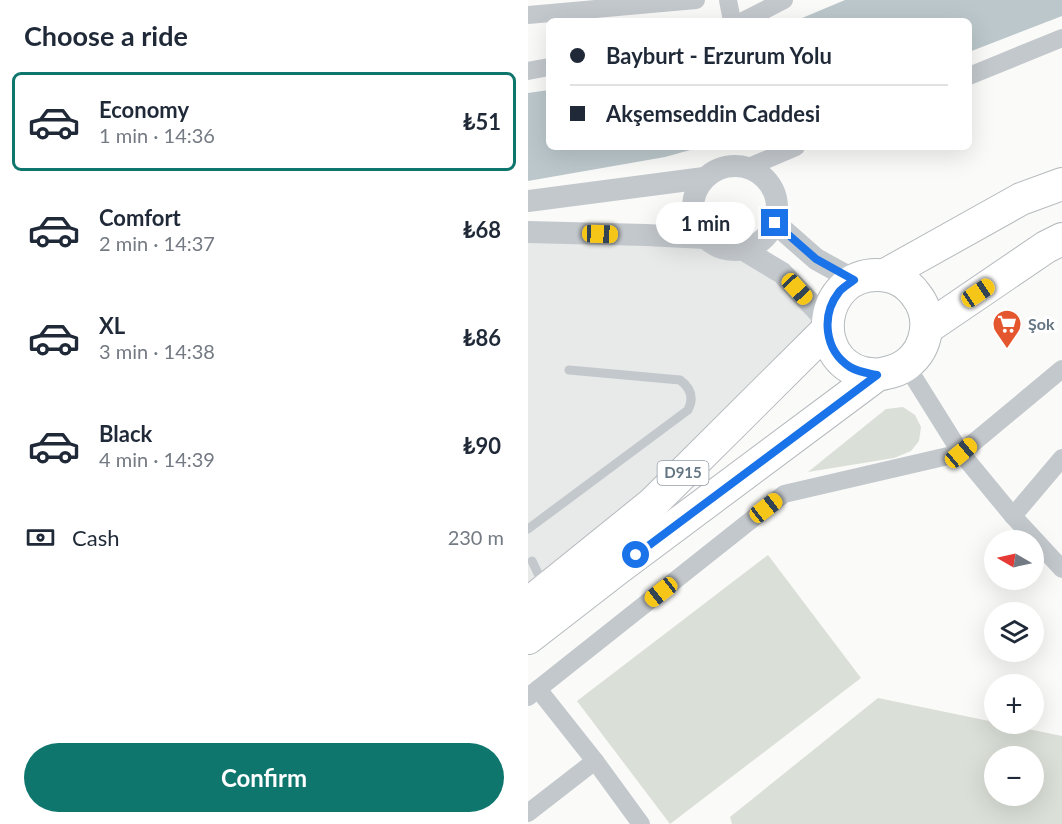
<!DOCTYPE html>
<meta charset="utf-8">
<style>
body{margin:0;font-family:Lato,sans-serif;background:#f6f6f7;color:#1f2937;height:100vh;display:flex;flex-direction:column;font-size:22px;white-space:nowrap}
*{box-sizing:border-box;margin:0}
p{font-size:20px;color:#747a83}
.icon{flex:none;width:33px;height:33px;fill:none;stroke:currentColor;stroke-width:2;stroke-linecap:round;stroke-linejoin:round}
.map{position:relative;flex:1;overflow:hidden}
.drawer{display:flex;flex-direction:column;background:#fff;width:528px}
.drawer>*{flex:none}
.banner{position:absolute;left:18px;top:18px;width:426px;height:132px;border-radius:9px;box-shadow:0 6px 24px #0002;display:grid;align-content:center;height:132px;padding:0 24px;background:#fff}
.needle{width:39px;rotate:279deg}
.fabs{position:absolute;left:456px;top:530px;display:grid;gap:12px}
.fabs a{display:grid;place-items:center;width:60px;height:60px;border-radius:50%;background:#fff;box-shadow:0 6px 24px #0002;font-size:30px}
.end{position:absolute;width:27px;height:27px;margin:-14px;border:8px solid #1a73e8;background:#fff;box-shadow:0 0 0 3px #fff}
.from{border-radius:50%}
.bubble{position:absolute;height:42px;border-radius:21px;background:#fff;box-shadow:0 6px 24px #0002;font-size:20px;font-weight:700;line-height:42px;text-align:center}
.car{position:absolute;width:18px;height:36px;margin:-18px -9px;border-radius:8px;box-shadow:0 0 4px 2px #0007;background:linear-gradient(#f5c518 24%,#345 0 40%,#f5c518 0 76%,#345 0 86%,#f5c518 0)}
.banner b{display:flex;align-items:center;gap:21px;height:57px;font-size:22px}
.banner b+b{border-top:2px solid #e0e1e3}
.banner i{width:15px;height:15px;background:#1f2937}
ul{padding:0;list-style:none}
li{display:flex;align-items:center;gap:18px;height:99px;margin:0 12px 9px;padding:0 12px;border:3px solid transparent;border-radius:9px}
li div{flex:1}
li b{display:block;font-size:22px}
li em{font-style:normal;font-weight:700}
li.active{border-color:#0f766e}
li>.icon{width:54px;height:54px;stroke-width:1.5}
h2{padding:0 24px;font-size:27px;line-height:72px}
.pay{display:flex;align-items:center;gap:15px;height:66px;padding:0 24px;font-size:22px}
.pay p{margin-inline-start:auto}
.action{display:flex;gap:12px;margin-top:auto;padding:12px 24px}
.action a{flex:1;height:69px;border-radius:36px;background:#0f766e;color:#fff;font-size:24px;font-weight:700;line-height:69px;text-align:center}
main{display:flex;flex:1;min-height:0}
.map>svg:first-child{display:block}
</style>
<main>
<section class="drawer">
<h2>Choose a ride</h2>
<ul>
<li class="active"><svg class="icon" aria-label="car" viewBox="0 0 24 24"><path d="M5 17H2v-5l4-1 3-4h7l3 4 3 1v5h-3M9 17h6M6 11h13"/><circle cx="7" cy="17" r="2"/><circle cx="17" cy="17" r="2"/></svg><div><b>Economy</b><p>1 min · 14:36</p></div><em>₺51</em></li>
<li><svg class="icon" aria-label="car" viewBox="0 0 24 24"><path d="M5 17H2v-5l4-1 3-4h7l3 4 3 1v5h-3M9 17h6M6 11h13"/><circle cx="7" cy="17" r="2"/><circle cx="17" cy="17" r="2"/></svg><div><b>Comfort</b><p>2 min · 14:37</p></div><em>₺68</em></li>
<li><svg class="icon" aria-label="car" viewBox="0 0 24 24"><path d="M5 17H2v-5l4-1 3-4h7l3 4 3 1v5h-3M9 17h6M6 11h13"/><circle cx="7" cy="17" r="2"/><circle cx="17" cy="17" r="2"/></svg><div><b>XL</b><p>3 min · 14:38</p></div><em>₺86</em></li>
<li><svg class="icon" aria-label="car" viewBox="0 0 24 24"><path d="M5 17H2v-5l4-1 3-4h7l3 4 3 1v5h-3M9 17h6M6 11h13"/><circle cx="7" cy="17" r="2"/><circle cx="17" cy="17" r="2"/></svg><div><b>Black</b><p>4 min · 14:39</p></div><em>₺90</em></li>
</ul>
<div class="pay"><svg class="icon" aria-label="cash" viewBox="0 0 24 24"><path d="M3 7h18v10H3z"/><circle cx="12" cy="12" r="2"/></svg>Cash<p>230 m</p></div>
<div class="action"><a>Confirm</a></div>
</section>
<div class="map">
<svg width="534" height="824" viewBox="0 0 534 824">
<rect width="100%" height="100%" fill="#fafaf8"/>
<polygon fill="#e8e9e9" points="0,232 177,238 188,247 201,250 216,250 299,321 0,604"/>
<g fill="#dadfd7" fill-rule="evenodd">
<polygon points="375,407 387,415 393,427 391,441 383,451 366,458 280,472 358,409"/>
<polygon points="240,555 333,678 142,824 49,701"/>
<path d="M 350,698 L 534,736 L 534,824 L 204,824 L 202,817 ZM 466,756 L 506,756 L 506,795 L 466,795 Z"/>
</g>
<g fill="#bbc7cb">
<polygon points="317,0 534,0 534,16 441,52 441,21 267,21"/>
<polygon points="21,90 21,147 173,147 137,157 0,181 0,93"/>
</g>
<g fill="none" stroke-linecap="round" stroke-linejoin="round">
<g stroke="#b4b9bd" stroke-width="34">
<g id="trunk">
<polyline points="357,275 493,199 534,184"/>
<polyline points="399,328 518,247 534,239"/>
<polyline points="0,604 124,504 299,330"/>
<path d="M 0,638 L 89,569 L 349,375 C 360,373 370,371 379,364 C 400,348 405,316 388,295 C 379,282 365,275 349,275 C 292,275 281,358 335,373 C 340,374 344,374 349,375"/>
</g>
</g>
<g stroke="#c3c8cc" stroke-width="9">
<path d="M 0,529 L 160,410 C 166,398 163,388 152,380 L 41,370"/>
<polyline points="4,561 15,584"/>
</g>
<g stroke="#c3c8cc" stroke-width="18">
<polyline points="200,0 204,21"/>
<polyline points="0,15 168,0"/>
<polyline points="215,21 256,0"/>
<polyline points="0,71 21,67"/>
<polyline points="441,76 534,38"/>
<polyline points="221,167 268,147"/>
<polyline points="378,365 433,453 485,516 534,569"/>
<polyline points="485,516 534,458"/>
<polyline points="10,689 67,761 113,824"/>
<polyline points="0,697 256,494 433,453 534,369"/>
<polyline points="0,813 67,761"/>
</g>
<g stroke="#c3c8cc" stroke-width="22">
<circle cx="207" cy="208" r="42"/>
<polyline points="0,201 176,178"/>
<polyline points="247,223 288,259 326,280"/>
<polyline points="0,232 118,235 177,238"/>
<polyline points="216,250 254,273 299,321"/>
</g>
<use href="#trunk" stroke="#fff" stroke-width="32"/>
</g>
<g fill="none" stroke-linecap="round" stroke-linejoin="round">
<path stroke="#1a73e8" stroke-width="8" d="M 108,555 L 349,375 C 339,373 330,372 322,367 C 296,350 293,315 311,292 C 315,287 321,284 326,280 L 288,259 L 247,223"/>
</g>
<defs>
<g id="supermarket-pin" transform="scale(1.5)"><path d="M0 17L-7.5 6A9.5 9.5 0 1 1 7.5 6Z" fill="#e4572e" stroke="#fff"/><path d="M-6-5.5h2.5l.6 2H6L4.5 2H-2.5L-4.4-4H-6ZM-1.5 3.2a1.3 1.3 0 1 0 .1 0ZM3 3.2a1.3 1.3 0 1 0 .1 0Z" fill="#fff"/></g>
</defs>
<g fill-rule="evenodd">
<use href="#supermarket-pin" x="479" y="324"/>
</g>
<g text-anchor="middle" stroke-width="6" stroke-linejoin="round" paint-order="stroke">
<rect fill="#fff" stroke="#939fa8" stroke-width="1.5" x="129.5" y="461" width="51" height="24" rx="4.5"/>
<g font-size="15" font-weight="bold" fill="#657683">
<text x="155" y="478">D915</text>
</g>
<g font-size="16" font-weight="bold" fill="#657683" stroke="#fff" text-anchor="start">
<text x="500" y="330">Şok</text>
</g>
</g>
</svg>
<div class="fabs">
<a><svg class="needle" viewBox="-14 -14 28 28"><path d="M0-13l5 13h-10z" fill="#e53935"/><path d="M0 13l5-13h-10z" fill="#747a83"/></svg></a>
<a><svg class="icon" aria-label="layers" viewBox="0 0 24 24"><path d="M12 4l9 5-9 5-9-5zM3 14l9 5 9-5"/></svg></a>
<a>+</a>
<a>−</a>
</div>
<i class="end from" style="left:108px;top:555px"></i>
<i class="end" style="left:247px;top:223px"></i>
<div class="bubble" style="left:128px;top:202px;width:99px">1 min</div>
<i class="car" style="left:72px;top:234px;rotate:92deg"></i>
<i class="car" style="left:269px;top:289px;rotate:137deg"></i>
<i class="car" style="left:450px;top:293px;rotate:56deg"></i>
<i class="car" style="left:433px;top:453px;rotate:50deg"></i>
<i class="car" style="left:238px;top:508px;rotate:52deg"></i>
<i class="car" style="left:133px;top:592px;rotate:232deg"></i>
<div class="banner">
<b><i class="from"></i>Bayburt - Erzurum Yolu</b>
<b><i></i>Akşemseddin Caddesi</b>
</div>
</div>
</main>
